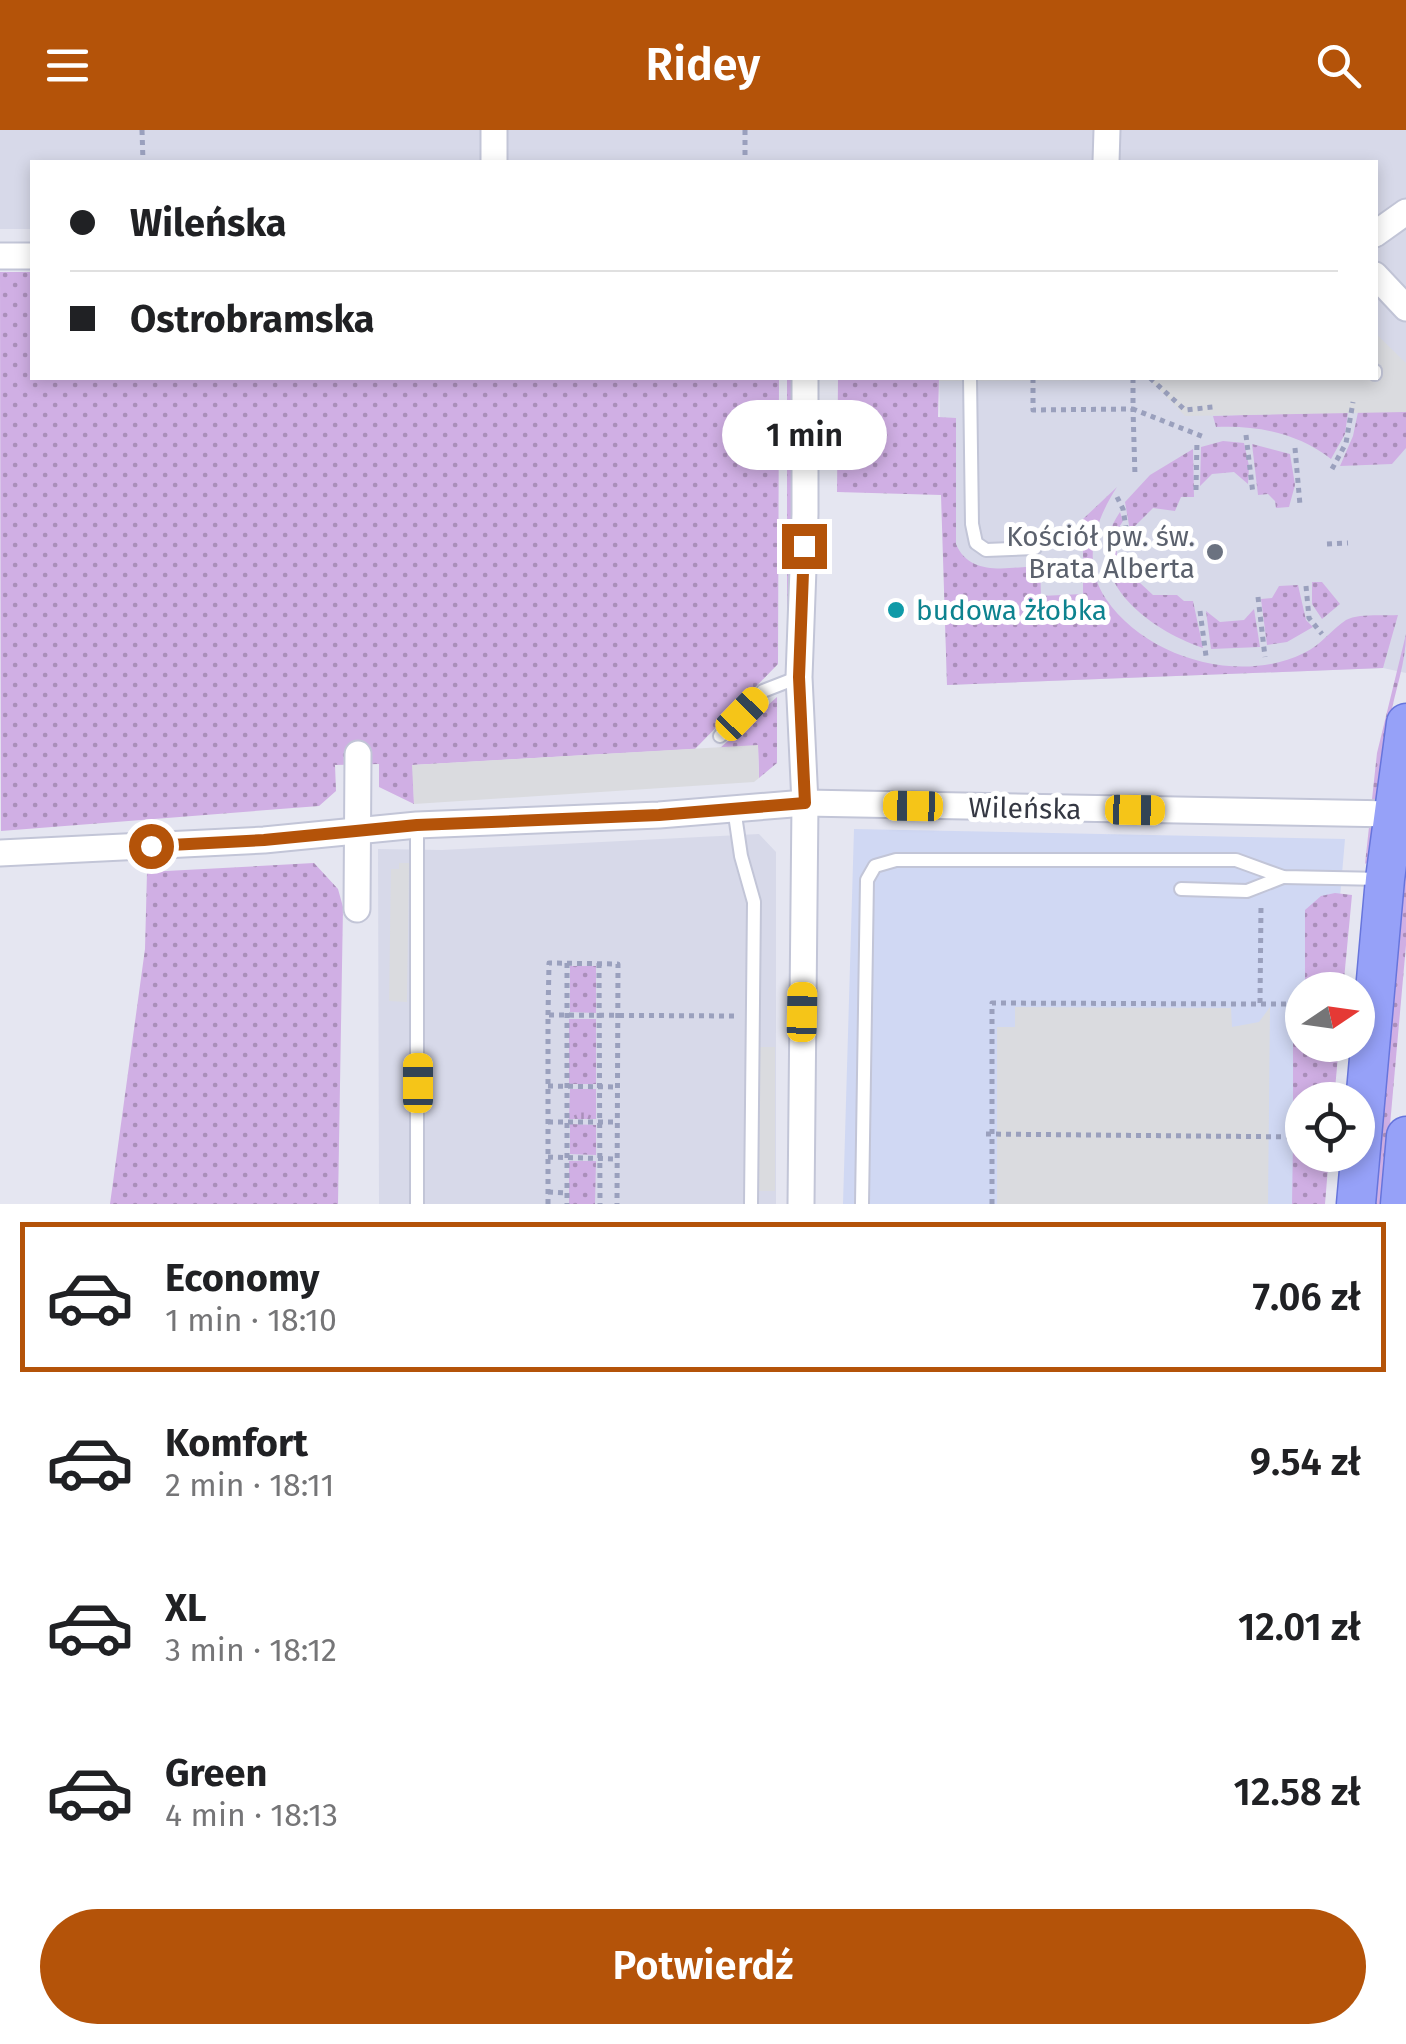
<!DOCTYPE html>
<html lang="pl">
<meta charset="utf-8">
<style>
body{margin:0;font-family:"Fira Sans",sans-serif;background:#f2f2f2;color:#202124;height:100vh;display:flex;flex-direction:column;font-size:38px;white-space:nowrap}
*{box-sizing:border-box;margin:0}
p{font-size:32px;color:#757577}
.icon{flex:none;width:55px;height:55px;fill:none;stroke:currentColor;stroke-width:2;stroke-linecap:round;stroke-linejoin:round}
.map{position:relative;height:1074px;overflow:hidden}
.drawer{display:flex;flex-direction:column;background:#fff;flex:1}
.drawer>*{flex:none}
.banner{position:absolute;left:30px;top:30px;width:1348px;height:220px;border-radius:0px;box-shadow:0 5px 15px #0003;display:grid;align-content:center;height:220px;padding:0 40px;background:#fff}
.needle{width:65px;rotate:77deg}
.fabs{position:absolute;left:1285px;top:842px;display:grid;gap:20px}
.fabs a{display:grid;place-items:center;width:90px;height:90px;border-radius:50%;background:#fff;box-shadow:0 5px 15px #0003;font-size:50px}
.end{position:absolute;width:45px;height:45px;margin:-22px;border:12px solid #b45309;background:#fff;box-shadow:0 0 0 5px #fff}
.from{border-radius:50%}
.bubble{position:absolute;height:70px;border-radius:35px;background:#fff;box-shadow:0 5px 15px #0003;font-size:32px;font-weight:600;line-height:70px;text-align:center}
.car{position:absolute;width:30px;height:60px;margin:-30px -15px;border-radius:12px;box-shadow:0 0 8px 2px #0007;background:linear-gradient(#f5c518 24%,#345 0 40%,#f5c518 0 76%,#345 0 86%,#f5c518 0)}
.banner b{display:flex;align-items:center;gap:35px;height:95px;font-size:38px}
.banner b+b{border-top:2px solid #e0e0e0}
.banner i{width:25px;height:25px;background:#202124}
ul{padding:18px 0 0;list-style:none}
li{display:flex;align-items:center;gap:30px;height:150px;margin:0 20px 15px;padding:0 20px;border:5px solid transparent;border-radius:0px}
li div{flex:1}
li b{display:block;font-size:38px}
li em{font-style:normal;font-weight:600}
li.on{border-color:#b45309}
li>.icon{width:90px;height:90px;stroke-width:1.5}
.cta{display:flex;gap:20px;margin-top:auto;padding:20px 40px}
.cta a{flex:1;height:115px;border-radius:60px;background:#b45309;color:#fff;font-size:40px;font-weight:600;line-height:115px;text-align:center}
header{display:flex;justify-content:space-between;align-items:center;height:130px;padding:0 40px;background:#b45309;color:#fff;font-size:45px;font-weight:600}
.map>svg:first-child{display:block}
</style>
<header><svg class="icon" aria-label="menu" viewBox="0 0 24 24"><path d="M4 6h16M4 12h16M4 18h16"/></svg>Ridey<svg class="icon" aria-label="search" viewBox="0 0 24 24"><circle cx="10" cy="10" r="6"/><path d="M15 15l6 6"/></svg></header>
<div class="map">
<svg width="1406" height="1074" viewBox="0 0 1406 1074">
<defs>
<pattern id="grass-dots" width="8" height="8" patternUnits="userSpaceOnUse" patternTransform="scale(2.5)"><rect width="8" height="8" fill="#d0afe4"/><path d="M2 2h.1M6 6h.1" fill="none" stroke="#aa8fba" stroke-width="1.8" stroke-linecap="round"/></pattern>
<pattern id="park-tufts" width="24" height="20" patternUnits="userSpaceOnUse" patternTransform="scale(2.5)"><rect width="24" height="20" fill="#d0afe4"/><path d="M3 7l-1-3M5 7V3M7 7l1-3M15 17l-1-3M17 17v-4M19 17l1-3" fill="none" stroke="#aa8fba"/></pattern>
</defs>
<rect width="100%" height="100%" fill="#e5e6f1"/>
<g fill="#d7d9e9">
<polygon points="0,0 1406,0 1406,543 1383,538 947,555 939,248 1375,248 1375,32 32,32 32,99 0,99"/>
<polygon points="759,704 776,722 776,1074 379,1074 378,719 442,720"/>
</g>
<polygon fill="#d0d8f3" points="854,699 1345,709 1332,860 1302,860 1302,1025 1314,1074 843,1074"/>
<g fill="url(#grass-dots)">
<polygon points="0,142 32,142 32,248 779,248 778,534 695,619 413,635 414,674 379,657 379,634 335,635 336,661 319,676 1,701"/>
<polygon points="787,248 791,248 791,479 787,481 790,484 790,523 787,533"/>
<path d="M 838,248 L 939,248 L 938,287 L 956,288 L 956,414 C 970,448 1010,437 1040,436 L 1041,466 L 1083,464 L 1083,389 L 1117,357 C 1095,391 1081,432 1106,469 C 1146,528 1240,555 1304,523 C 1321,515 1331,500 1346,490 C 1358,483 1384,486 1398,485 L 1383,538 L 947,555 L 941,365 L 837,362 Z"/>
<path d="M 1348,282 L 1345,304 L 1331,329 C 1298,303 1257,295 1216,297 L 1213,286 Z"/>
<polygon points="1358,282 1406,282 1406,318 1392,334 1340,336 1353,306"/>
<polygon points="1223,311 1244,313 1249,336 1248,354 1234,342 1212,344 1200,356 1201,317"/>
<polygon points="1252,314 1290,324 1295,355 1289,377 1276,378 1275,371 1268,364 1258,365"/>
<polygon points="1193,319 1194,367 1181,367 1175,381 1153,378 1130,401 1125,372 1150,345"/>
<path d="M 1120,382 L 1123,391 L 1116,402 L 1117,428 L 1124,429 L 1126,440 L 1153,465 L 1177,465 L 1184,471 L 1193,471 L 1203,518 C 1148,499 1076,446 1120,382 Z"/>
<polygon points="1312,452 1322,452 1340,474 1322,489 1312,474"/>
<polygon points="1298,455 1306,490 1313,497 1287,512 1267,515 1261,469 1272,468 1279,456"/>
<polygon points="1254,479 1260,517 1211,519 1206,481 1220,492 1244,490"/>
<path d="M 1406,504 C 1406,533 1395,560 1390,589 C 1381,636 1376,682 1370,730 L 1365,734 L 1377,623 Z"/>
<polygon points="777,567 777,633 759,648 758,616 720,618"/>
<polygon points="1406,707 1406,815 1383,1074 1373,1074"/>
<polygon points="314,733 338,759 343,777 338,1074 110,1074 145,819 147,742"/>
<polygon points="1335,763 1352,765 1343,860 1305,860 1305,780 1321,766"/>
<polygon points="570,836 596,836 596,883 570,882"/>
<polygon points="1302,883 1302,915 1339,915 1334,970 1302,970 1302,1000 1293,1000 1293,898"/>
<rect x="569" y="889" width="27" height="65"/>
<polygon points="570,994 596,995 596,1025 570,1024"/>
<polygon points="1293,1011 1299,1011 1302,1025 1329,1025 1325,1074 1292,1074"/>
<polygon points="569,1031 596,1031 595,1074 569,1074"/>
</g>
<polygon fill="url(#park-tufts)" points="570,959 596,959 596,989 569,989"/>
<g fill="#dadbdf">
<polygon points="1375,203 1406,233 1406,282 1185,286 1150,250 939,251 939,248 1375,248"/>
<polygon points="758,615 759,648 754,652 414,674 412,635"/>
<polygon points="399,733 409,733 407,872 389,871 391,739 399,739"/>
<polygon points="1015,877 1231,878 1232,897 1259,892 1270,877 1268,1074 997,1074 997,897 1015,897"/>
<polygon points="758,917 775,917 775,1061 757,1061"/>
</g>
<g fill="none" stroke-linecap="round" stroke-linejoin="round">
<g stroke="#c2c5d7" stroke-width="16">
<g id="lane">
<polyline points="1375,241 1375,244"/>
<polyline points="970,248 972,394 976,413 986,420 1035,418"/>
<polyline points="720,606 763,561 799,547"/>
<polyline points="734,678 741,726 754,772 751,1074"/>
<polyline points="1181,759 1247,761 1283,747"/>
<polyline points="417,1074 417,695"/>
<polyline points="862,1074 867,750 875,736 896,730 1236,730 1283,747 1383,749"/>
</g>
</g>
<g stroke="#c2c5d7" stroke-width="29">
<g id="street">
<polyline points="494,0 494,32"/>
<polyline points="1106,32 1107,0"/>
<polyline points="1375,104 1406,82"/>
<polyline points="0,126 32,126"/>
<polyline points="1375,145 1406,178"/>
<polyline points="0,723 264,710 417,695 659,685 805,673 1393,684"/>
<polyline points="357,779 358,624"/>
<polyline points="801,1074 805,673 799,547 805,384 805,248"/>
</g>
</g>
<g stroke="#6775dc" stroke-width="41">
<g id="primary">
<polyline points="1356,1074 1385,749 1406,593"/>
<polyline points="1400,1074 1406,1006"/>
</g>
</g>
<g stroke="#9aa0bd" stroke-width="5" stroke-dasharray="5 5" stroke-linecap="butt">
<polyline points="142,0 143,32"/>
<polyline points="745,0 745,32"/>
<polyline points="1033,248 1033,280 1133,279 1135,346"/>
<polyline points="1133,248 1133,279 1204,307"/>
<polyline points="1150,248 1185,280 1213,277"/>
<polyline points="1246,305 1253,364"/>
<polyline points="1295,318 1300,375"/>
<polyline points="1332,339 1346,313 1353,272"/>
<polyline points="1196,360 1197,310"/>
<polyline points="1117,367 1123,379 1127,404"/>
<polyline points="1327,414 1348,413"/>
<polyline points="1306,456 1309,488 1322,504"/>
<polyline points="1258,467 1265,527"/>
<polyline points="1200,481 1206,526"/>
<polyline points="567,833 567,1074"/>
<polyline points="599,833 600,1074"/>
<polyline points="1261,874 1302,874"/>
<polyline points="548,885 549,833 618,834 617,1074"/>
<polyline points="548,956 618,957"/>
<polyline points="548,992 617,992"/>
<polyline points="986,1004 1302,1007"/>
<polyline points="548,1027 617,1029"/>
<polyline points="548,1062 567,1063"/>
<polyline points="548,1074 548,885 734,886"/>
<polyline points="992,1074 992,873 1260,874 1261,775"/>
</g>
<use href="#lane" stroke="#fff" stroke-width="12"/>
<use href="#street" stroke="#fff" stroke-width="25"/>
<use href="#primary" stroke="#96a1f8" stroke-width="38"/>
</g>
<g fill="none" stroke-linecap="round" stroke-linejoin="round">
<polyline stroke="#b45309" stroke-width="12" points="151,716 264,710 417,695 659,685 805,673 799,547 804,416"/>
</g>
<circle fill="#6b7280" stroke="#fff" stroke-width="4" cx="1215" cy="422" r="10"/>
<circle fill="#0f9aa8" stroke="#fff" stroke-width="4" cx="896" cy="480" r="10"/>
<g text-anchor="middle" stroke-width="10" stroke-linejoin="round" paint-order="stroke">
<g font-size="28" fill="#5b616d" stroke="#fff" text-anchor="end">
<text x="1195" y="416">Kościół pw. św.<tspan x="1195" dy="32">Brata Alberta</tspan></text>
</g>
<g font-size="28" fill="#0d838f" stroke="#fff" text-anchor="start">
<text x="916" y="490">budowa żłobka</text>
</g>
<g font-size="28" fill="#353843" stroke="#fff">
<text transform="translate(1025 678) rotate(1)" y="10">Wileńska</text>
</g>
</g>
</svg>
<div class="fabs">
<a><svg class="needle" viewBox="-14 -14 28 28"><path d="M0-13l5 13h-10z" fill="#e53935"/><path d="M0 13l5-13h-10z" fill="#757577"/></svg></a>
<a><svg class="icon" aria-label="locate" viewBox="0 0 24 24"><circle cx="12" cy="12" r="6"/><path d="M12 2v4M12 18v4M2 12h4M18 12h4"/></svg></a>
</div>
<i class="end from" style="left:151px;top:716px"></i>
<i class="end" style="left:804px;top:416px"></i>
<div class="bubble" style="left:722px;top:270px;width:165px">1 min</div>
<i class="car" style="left:742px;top:584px;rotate:44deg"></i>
<i class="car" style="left:913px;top:676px;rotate:271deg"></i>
<i class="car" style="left:1135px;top:680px;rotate:91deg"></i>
<i class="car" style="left:802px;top:882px;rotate:1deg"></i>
<i class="car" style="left:418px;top:953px;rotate:0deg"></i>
<div class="banner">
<b><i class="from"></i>Wileńska</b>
<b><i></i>Ostrobramska</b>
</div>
</div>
<section class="drawer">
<ul>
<li class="on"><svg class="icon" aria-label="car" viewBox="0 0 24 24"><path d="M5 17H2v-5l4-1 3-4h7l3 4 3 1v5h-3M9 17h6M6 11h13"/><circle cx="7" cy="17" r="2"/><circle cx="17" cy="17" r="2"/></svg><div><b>Economy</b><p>1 min · 18:10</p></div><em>7.06 zł</em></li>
<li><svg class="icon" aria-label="car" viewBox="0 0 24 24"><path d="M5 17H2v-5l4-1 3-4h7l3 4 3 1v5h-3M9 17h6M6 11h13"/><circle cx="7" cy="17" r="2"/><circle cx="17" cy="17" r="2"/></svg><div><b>Komfort</b><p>2 min · 18:11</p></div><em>9.54 zł</em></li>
<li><svg class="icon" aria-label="car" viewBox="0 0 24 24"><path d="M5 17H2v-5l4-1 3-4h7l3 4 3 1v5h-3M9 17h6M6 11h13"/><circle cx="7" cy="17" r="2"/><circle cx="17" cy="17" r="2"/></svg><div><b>XL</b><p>3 min · 18:12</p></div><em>12.01 zł</em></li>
<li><svg class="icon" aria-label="car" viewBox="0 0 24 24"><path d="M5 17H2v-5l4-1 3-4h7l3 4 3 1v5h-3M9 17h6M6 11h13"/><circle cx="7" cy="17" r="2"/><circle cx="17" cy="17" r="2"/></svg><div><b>Green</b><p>4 min · 18:13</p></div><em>12.58 zł</em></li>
</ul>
<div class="cta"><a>Potwierdź</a></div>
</section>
